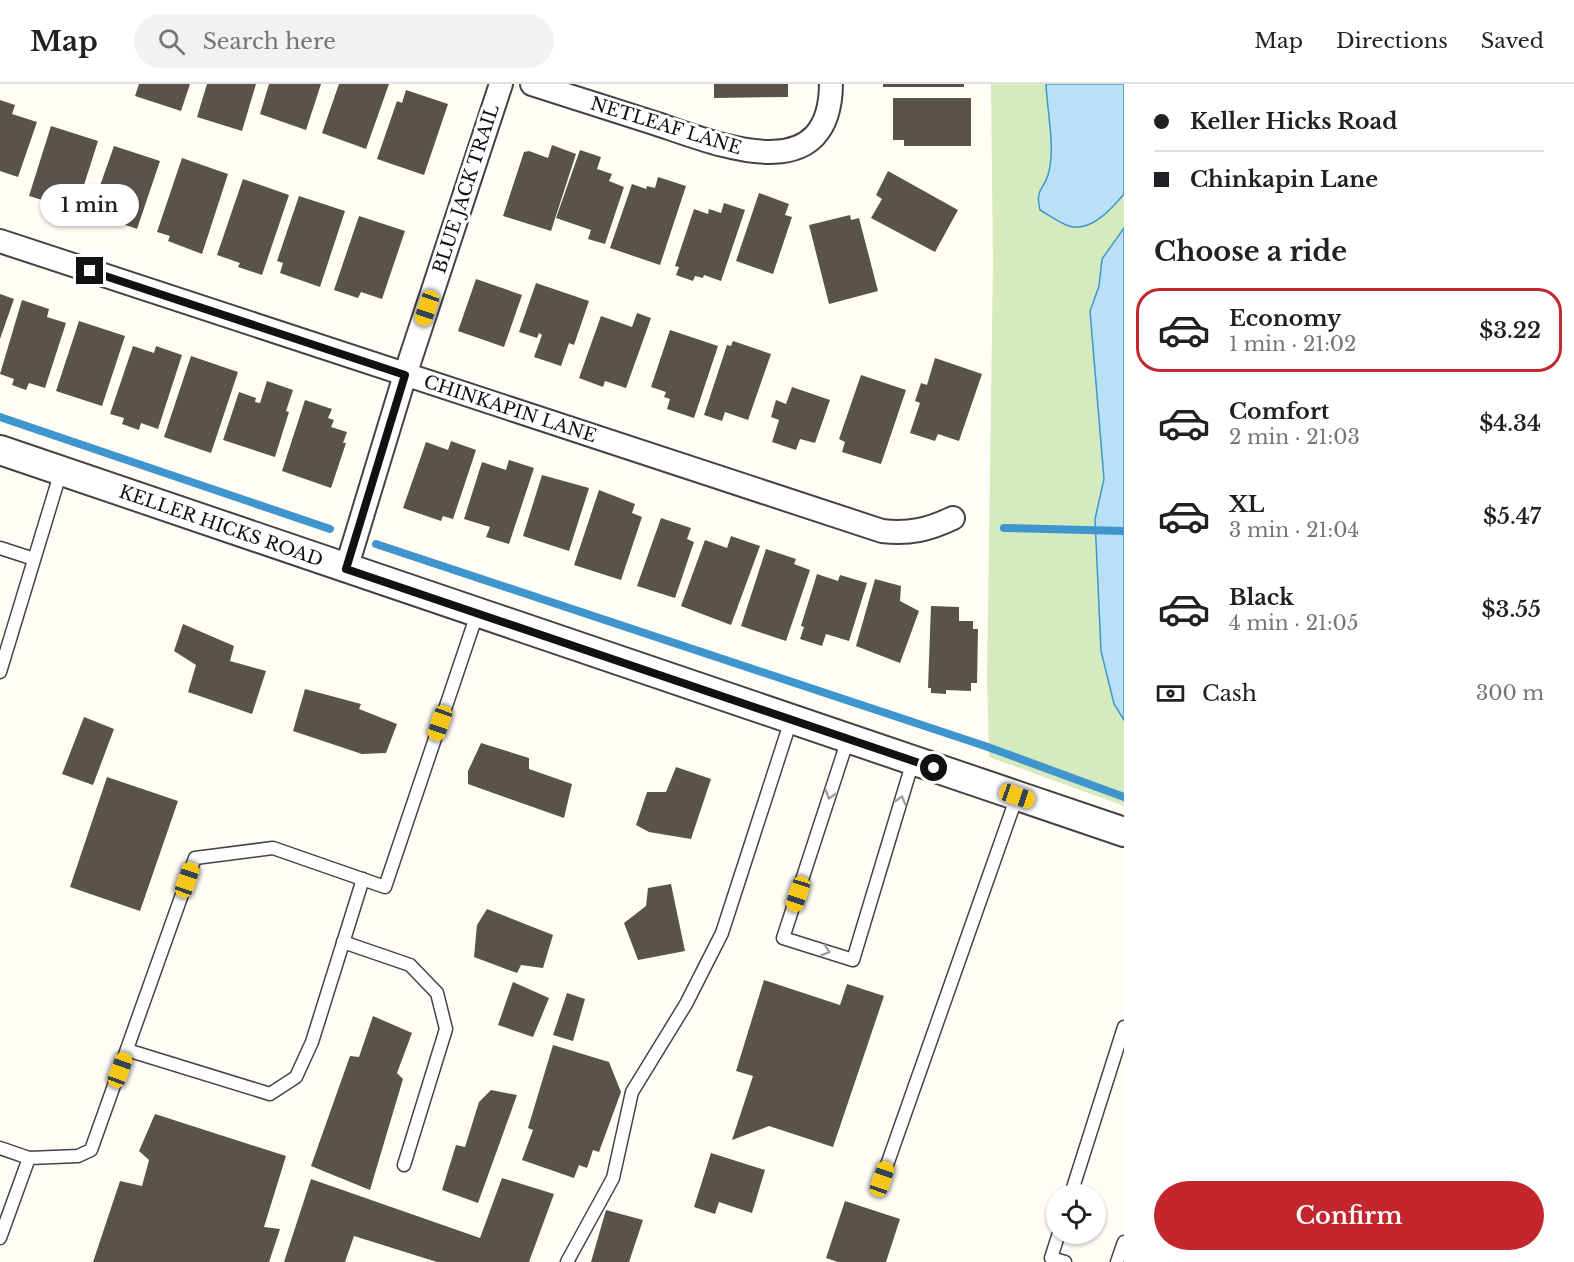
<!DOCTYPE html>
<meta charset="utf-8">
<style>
body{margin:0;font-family:"Libre Baskerville",serif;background:#f2f2f2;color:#202124;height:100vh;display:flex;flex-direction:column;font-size:22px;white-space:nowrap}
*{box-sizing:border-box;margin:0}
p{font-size:20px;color:#757577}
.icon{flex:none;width:33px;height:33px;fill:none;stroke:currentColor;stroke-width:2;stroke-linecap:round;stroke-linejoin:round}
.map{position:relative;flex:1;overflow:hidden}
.sheet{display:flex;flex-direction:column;background:#fff;width:450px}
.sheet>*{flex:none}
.guide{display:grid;align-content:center;height:132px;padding:0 30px;background:#fff}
.controls{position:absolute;left:1046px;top:1100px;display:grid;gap:12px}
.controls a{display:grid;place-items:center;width:60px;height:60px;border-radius:50%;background:#fff;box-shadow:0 2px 4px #0004;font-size:30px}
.end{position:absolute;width:27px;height:27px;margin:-14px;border:8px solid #111;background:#fff;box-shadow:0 0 0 3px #fff}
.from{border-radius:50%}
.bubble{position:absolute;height:42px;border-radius:21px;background:#fff;box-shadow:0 2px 4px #0004;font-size:20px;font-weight:600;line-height:42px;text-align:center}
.car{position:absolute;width:18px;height:36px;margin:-18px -9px;border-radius:8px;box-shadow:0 0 4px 2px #0007;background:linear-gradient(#f5c518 24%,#345 0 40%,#f5c518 0 76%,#345 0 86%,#f5c518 0)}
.guide b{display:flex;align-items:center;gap:21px;height:57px;font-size:22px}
.guide b+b{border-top:2px solid #e0e0e0}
.guide i{width:15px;height:15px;background:#202124}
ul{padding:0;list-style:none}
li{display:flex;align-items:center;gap:18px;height:84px;margin:0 12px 9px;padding:0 18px;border:3px solid transparent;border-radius:24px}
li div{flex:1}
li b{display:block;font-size:22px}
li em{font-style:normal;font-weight:600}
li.selected{border-color:#c4262e}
li>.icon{width:54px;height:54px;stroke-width:1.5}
h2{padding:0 30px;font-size:27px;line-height:72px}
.pay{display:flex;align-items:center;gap:15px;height:66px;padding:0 30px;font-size:22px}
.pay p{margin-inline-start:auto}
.action{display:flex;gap:12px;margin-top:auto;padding:12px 30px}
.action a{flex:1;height:69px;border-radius:36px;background:#c4262e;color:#fff;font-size:24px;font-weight:600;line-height:69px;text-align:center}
header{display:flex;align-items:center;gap:36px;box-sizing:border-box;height:84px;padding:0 30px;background:#fff;border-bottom:2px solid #e0e0e0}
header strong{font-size:28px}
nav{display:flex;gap:33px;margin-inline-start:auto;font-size:21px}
.search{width:420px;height:54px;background:#f2f2f2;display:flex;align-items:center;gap:15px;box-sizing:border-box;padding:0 21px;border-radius:33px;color:#757577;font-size:22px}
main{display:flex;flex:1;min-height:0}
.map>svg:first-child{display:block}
</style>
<header>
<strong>Map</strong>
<div class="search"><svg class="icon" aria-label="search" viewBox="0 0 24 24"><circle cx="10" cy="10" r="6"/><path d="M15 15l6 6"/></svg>Search here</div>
<nav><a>Map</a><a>Directions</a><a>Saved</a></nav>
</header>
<main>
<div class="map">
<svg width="1124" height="1178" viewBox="0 0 1124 1178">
<rect width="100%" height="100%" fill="#fffdf5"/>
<polygon fill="#d5ebbd" points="991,0 1124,0 1124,722 989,673 987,593 993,179"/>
<g fill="#b9e0f7" stroke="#3f96cf" stroke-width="1.5">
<path d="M 1046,0 L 1124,0 L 1124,110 C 1112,124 1091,149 1069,142 C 1059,139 1049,131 1040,126 C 1035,105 1043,107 1048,91 C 1056,64 1047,28 1046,0 Z"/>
<polygon points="1124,144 1124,636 1114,620 1101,567 1095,435 1104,395 1090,227 1099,202 1102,175"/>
</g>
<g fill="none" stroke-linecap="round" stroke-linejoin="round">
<g stroke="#3f96cf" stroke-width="8">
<polyline points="0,333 330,445"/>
<polyline points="1004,444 1124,447"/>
<polyline points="376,460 985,662 1124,713"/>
</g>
</g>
<g fill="#5a524d">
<polygon points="139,0 190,0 181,27 135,12"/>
<polygon points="207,0 256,0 242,47 197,33"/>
<polygon points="269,0 321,0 306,46 260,30"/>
<polygon points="339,0 389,0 366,65 322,49"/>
<polygon points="714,0 788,0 788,13 714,14"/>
<rect x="883" y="0" width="81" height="3"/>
<polygon points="406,6 448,20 424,91 377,75 397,17 402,19"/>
<polygon points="893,14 971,14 971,62 904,62 904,56 893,56"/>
<polygon points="0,16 15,21 12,30 37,38 18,93 0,87"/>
<polygon points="51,42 98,57 77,123 52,119 29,112"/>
<polygon points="552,61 576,70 551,147 503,132 524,68 529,67 548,74"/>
<polygon points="114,62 160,77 137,145 114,137 118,125 95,116"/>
<polygon points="580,66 601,73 597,85 612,90 609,97 624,103 605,160 588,155 591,146 556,134"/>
<polygon points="182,74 228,90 202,170 168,157 170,152 157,148"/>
<polygon points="888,87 958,126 935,168 871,134 882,115 876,111"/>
<polygon points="658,93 686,102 660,181 610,164 632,100 646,105 647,102 655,104"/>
<polygon points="243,95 289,111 262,191 238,183 240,179 217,171"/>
<polygon points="759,109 789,120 785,131 792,133 773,190 736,177"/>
<polygon points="299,112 345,127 320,203 280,189 283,179 277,177"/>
<polygon points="724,119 745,126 721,197 704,191 703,194 695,192 693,197 676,191 679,183 675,182 694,125 708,130 709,125 721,129"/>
<polygon points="850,131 851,136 859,134 878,207 829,220 809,141"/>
<polygon points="359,132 405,147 382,215 361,208 358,214 334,206"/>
<polygon points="476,195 522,211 504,263 458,247"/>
<polygon points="536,199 589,217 574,261 569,259 561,282 534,273 542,251 539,249 537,254 519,248"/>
<polygon points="0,210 14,215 0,255"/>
<polygon points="22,216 49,225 47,233 66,239 45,304 29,299 26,306 12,301 14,295 0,290"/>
<polygon points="637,229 651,234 626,304 605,297 603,303 579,294 601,232 632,243"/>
<polygon points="79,237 125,252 102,322 56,307"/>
<polygon points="670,246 718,262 694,334 667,325 670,315 664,313 666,308 651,303"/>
<polygon points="733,257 771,270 748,336 725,328 722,337 704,331 727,261 731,262"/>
<polygon points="133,262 154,269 156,262 182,271 158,345 141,339 139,346 122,340 124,334 110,330"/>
<polygon points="191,272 238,288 211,369 164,353"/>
<polygon points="935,274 982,290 959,357 938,350 935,357 910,349 920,319 915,317 921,299 927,301"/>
<polygon points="861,291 906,306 881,380 842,368 845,358 839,355"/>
<polygon points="267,297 293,306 286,327 289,328 275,373 223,356 239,308 256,314 255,318 260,319"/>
<polygon points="792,303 830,316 815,359 800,355 796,366 772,358 779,336 771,333 776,316 786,320"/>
<polygon points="305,316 332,325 328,334 334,336 331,343 347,348 343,359 346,359 331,404 282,387"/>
<polygon points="451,357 476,366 453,435 443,432 441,437 403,424 426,358 448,366"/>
<polygon points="509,376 534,384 509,460 486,453 490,443 464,435 482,378 506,386"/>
<polygon points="542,391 589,404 569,467 523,452"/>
<polygon points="599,406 635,420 632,429 642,433 621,496 574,481"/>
<polygon points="661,434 691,444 687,455 694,458 675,514 637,502"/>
<polygon points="731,452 760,462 731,541 681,522 705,456 727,464"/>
<polygon points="766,465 796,475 794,480 810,486 786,557 741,542"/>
<polygon points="817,490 838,497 840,491 867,499 849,557 826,550 822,562 800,555 804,543 801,542"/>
<polygon points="875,495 901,502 900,517 919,527 900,579 856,562"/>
<polygon points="931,522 959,523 959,537 973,537 973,545 978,545 977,599 971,599 971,607 946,606 946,610 931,609 931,604 928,604"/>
<polygon points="183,540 234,562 230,577 266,587 252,630 188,608 196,581 174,567"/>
<polygon points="305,605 361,620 359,625 397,640 386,669 362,670 293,647"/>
<polygon points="84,633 114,645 93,701 62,690"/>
<polygon points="481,659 529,674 529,685 572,700 564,734 468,700 468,687"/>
<polygon points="676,683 711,695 691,755 649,748 636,741 647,708 666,708"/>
<polygon points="107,693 178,717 140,827 70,803"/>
<polygon points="671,800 685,867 638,876 624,839 646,822 648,804"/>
<polygon points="487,825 553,851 543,884 521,881 517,889 474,873 477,841"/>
<polygon points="764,896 840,921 847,900 884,912 833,1063 769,1042 732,1056 753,992 736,987"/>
<polygon points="513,898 549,914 533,953 498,941"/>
<polygon points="567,909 585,915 573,957 553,951"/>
<polygon points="373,932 412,949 397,989 403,995 370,1106 311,1082 350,972 359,973"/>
<polygon points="553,961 609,978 621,1008 599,1068 593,1066 587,1084 579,1081 574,1094 522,1076 533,1046 528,1044"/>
<polygon points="491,1006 517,1011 478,1119 442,1106 456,1061 465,1063 479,1018"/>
<polygon points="155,1030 286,1072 264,1143 280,1145 269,1178 93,1178 120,1097 142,1102 149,1076 139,1067"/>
<polygon points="711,1069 765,1086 752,1129 719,1118 715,1130 694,1123"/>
<polygon points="502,1094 554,1110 529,1178 437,1178 354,1152 345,1178 284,1178 311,1095 480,1154"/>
<polygon points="845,1117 900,1135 886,1178 838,1178 826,1174"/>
<polygon points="606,1126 643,1136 629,1178 591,1178"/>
</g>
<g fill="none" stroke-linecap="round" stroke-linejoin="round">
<g stroke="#444" stroke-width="15">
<g id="service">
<polyline points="0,464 34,475"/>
<polyline points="0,588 61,387"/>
<polyline points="848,655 783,854 853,876 913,677"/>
<polyline points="343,858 410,881 437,909 446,945 404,1081"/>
<polyline points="127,966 270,1010 296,993 312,958 363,795"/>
<polyline points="0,1064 29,1074"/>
<polyline points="882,1095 1017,712"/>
<polyline points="1071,1110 1124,943"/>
<polyline points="1059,1149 1051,1174 1065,1178"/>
<polyline points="0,1154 29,1074 78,1072 91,1066 195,774 273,764 385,803 477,530"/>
<polyline points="567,1178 613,1094 632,1008 686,920 722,849 791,636"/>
<polyline points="1117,1178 1124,1158"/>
</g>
</g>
<g stroke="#444" stroke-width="26">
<g id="minor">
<path d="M 532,0 C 573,13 613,26 654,39 C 715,59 830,109 831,0"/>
<path d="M 0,157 L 882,447 C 909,450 928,446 953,434"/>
<polyline points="346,485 405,291 501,0"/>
</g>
</g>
<g stroke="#444" stroke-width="32">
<polyline id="tertiary" points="0,366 1124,748"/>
</g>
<use href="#service" stroke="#fff" stroke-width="12"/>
<use href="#minor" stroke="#fff" stroke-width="22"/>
<use href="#tertiary" stroke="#fff" stroke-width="28"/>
</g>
<defs><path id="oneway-chevron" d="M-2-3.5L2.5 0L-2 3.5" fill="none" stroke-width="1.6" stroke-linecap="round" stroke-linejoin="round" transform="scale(1.5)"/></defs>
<g stroke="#a0a0a0">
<use href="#oneway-chevron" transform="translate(830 711) rotate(108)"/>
<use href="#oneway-chevron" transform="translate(901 716) rotate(-73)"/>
<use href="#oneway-chevron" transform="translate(826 867) rotate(18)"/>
</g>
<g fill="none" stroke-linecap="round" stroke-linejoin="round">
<polyline stroke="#111" stroke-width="8" points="90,187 405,291 346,485 934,684"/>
</g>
<g text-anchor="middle" stroke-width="6" stroke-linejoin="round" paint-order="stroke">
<g font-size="18" fill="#111" stroke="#fff">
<text transform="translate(666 42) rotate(17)" y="6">NETLEAF LANE</text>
<text transform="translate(466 105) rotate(-72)" y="6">BLUE JACK TRAIL</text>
<text transform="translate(510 325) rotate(18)" y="6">CHINKAPIN LANE</text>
<text transform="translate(221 442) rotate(19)" y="6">KELLER HICKS ROAD</text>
</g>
</g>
</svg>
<div class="controls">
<a><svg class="icon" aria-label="locate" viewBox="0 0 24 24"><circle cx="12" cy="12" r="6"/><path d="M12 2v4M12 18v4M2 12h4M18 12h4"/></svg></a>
</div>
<i class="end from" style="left:934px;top:684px"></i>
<i class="end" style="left:90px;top:187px"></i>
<div class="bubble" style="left:40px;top:100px;width:99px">1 min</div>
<i class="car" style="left:427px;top:224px;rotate:199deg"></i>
<i class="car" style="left:440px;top:639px;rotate:199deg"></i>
<i class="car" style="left:1017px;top:712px;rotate:109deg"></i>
<i class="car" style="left:187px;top:796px;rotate:19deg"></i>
<i class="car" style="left:798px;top:810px;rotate:198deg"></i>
<i class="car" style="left:120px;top:986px;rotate:20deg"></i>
<i class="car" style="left:882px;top:1095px;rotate:19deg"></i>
</div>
<section class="sheet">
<div class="guide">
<b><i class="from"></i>Keller Hicks Road</b>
<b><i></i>Chinkapin Lane</b>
</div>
<h2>Choose a ride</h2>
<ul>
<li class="selected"><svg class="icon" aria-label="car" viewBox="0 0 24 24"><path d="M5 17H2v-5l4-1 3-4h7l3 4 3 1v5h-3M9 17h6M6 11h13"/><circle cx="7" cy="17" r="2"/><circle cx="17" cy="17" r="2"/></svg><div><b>Economy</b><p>1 min · 21:02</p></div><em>$3.22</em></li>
<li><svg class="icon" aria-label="car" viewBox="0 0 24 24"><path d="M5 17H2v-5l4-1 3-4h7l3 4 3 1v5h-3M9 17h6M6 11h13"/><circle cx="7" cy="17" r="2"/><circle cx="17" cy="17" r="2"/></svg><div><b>Comfort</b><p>2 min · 21:03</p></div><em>$4.34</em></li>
<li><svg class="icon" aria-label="car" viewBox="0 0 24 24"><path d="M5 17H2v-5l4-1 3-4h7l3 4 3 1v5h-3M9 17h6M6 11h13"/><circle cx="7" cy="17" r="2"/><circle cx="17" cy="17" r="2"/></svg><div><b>XL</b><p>3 min · 21:04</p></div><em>$5.47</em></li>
<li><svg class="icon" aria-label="car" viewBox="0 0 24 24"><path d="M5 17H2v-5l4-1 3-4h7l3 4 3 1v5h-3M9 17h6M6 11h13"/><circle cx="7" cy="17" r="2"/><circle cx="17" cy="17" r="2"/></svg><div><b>Black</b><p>4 min · 21:05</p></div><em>$3.55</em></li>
</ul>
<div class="pay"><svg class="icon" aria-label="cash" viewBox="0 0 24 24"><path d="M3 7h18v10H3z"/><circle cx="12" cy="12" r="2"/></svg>Cash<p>300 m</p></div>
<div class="action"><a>Confirm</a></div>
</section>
</main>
